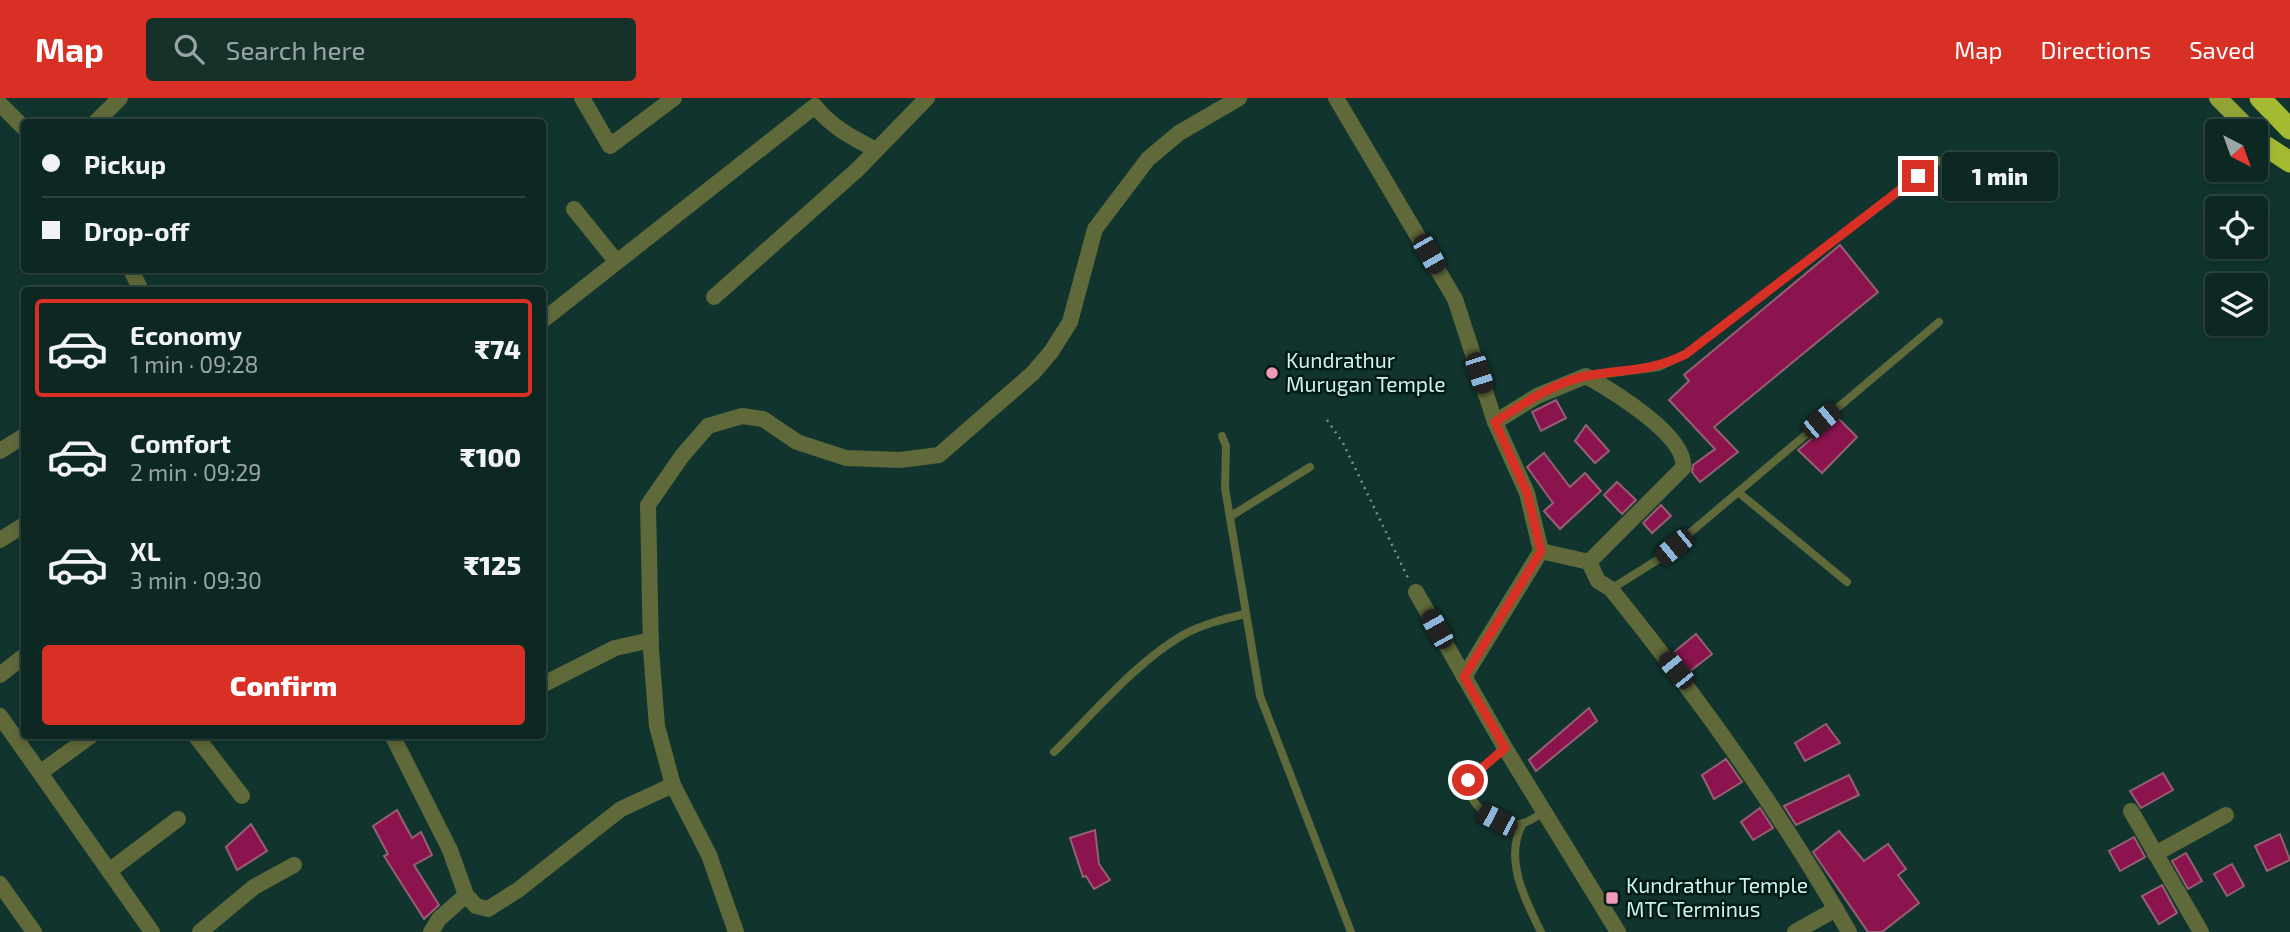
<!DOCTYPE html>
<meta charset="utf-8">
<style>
body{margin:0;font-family:"Exo 2",sans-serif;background:#16302a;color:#f1f3f6;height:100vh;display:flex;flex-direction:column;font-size:26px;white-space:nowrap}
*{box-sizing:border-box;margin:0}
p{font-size:23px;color:#9aa6a5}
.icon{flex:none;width:38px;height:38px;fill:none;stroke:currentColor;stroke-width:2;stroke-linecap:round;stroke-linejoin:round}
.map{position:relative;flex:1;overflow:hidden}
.details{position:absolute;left:21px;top:189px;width:525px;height:452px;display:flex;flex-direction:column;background:#0d2822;border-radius:7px;box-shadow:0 4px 10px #0003,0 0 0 2px #2d4440}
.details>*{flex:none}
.hud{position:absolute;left:21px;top:21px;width:525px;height:154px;border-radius:7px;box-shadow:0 4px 10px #0003,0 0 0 2px #2d4440;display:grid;align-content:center;height:154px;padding:0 21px;background:#0d2822}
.needle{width:46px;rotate:139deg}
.tools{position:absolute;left:2205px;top:21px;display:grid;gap:14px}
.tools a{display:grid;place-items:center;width:63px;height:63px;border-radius:7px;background:#0d2822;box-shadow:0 4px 10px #0003,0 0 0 2px #2d4440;font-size:35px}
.end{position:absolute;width:32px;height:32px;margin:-16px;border:9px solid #d93025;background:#fff;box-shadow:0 0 0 4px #fff}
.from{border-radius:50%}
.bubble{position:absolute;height:49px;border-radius:7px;background:#0d2822;box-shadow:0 4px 10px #0003,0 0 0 2px #2d4440;font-size:23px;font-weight:800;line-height:49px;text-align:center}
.car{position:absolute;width:21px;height:42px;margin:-21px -10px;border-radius:9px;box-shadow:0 0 5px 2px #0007;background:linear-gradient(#222 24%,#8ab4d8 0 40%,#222 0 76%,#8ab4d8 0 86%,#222 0)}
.hud b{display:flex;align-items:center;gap:24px;height:66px;font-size:26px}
.hud b+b{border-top:2px solid #2d4440}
.hud i{width:18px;height:18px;background:#f1f3f6}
ul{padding:12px 0 0;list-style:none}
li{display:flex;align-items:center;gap:21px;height:98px;margin:0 14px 10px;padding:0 7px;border:4px solid transparent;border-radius:7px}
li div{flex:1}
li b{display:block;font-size:26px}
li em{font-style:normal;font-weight:800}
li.on{border-color:#d93025}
li>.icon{width:63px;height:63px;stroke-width:1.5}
.cta{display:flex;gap:14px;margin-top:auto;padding:14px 21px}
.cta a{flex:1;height:80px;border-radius:7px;background:#d93025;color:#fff;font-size:28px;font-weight:800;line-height:80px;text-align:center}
header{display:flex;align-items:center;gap:42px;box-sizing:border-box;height:98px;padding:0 35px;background:#d93025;color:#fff}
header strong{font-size:33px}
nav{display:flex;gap:38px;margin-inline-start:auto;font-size:24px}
.search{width:490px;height:63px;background:#16302a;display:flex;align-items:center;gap:18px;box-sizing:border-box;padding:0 24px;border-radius:7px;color:#9aa6a5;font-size:26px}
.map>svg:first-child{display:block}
</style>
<header>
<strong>Map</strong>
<div class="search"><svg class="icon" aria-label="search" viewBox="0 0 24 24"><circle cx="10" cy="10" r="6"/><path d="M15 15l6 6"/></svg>Search here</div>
<nav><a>Map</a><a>Directions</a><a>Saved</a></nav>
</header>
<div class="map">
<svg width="2290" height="834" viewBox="0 0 2290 834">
<rect width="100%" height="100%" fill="#11352e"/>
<g fill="#8c144e" stroke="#956072" stroke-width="2">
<polygon points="1840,147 1878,194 1714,329 1738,354 1700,384 1692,374 1693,367 1715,351 1669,302 1689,283 1684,277"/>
<polygon points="1556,302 1566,320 1541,333 1532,314"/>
<polygon points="1837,319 1857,339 1822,375 1798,352"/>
<polygon points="1586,327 1609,353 1595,365 1575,343"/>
<polygon points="1544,355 1570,389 1585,375 1601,393 1560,431 1544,413 1553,405 1527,369"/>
<polygon points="1617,384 1636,402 1622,416 1604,397"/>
<polygon points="1661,407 1671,418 1652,435 1643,425"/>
<polygon points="1696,536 1712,556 1689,574 1674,554"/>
<polygon points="1589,610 1597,623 1536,673 1529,662"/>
<polygon points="1826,626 1840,645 1805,663 1795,645"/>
<polygon points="1726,661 1742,684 1714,701 1702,677"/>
<polygon points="2163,675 2173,692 2141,710 2130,693"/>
<polygon points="1849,677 1859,697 1796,727 1784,708"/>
<polygon points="1760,710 1773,730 1753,742 1741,724"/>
<polygon points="397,712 412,740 421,734 432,757 414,767 439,807 424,821 384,758 388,756 373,728"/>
<polygon points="251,726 267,753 237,772 226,749"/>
<polygon points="1095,732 1099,766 1110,782 1094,791 1086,778 1083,779 1070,740"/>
<polygon points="1839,733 1864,763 1888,746 1906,771 1898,777 1919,805 1882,834 1868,834 1813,754"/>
<polygon points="2280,736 2290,762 2267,773 2255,748"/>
<polygon points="2134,739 2145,759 2120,773 2109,753"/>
<polygon points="2186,755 2202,783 2188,791 2172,763"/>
<polygon points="2232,766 2244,788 2227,798 2214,776"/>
<polygon points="2162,787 2177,815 2159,826 2142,798"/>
</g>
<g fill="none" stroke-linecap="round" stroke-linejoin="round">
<polyline stroke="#72958d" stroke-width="2.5" stroke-dasharray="2 5" stroke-linecap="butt" points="1327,322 1343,345 1409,482"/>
<g stroke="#606939" stroke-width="8">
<polyline points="1590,278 1659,269 1686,256 1938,63"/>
<polyline points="1222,338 1226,348 1225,390 1260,598 1351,834"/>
<polyline points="1738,394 1847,484"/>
<polyline points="1231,418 1310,369"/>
<polyline points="1611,491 1659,461 1939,224"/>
<path d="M 1505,650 L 1468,682 C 1466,708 1499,732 1524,725 C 1531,723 1538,717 1544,714"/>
<path d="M 1054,654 C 1093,616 1136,564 1183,537 C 1203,526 1224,521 1245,516"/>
<path d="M 1523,725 C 1503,760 1525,802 1541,834"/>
</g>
<g stroke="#606939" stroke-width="16">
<polyline points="582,0 610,48 674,0"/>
<polyline points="1336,0 1455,201 1495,324 1527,395 1541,453 1464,579"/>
<polyline points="0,6 24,30"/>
<polyline points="96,24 120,0"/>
<polyline points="574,111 616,163"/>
<polyline points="131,172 141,192"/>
<polyline points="714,199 858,71 927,0"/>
<path d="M 542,223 L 815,8 C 831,29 853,40 876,52"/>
<path d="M 1495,324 L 1537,298 L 1586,278 C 1611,292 1688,338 1683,370 L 1589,464"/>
<polyline points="0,353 24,338"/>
<polyline points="0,442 24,427"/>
<path d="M 1541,453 L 1589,464 L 1598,483 L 1611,491 C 1699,600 1780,713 1849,834"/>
<polyline points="1416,494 1505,650 1618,834"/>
<polyline points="0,577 24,558"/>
<polyline points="542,587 615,550 651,542"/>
<polyline points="0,618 152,834"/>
<polyline points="195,637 242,698"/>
<polyline points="392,637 450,752 466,797 476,808 488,811 518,792 621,711 673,687"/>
<polyline points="41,674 92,637"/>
<polyline points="2131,713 2201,834"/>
<polyline points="2155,756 2226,717"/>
<polyline points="109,773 178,721"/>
<polyline points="0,786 34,834"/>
<polyline points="200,834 254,789 294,767"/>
<polyline points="431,834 439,821 466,797"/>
<polyline points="736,834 709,757 673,687 657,628 651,552 648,407 682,358 708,328 742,318 763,321 797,344 846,360 900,362 939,357 1033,275 1051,254 1070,224 1095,131 1148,61 1179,35 1239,0"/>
<polyline points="1795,834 1836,811"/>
</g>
<polyline stroke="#91a336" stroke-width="18" points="2218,0 2251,33"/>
<g stroke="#a4ba30" stroke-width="21">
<polyline points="2260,0 2290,31"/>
<polyline points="2267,49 2290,64"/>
</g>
</g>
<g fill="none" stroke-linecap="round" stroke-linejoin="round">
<path stroke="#d93025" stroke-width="9" d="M 1468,682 L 1505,650 L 1464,579 L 1541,453 L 1527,395 L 1495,324 C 1523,306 1553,285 1586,278 C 1625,270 1648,275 1686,256 L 1918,78"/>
</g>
<g fill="#f09ab7" stroke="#001b16" stroke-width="2.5">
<circle cx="1272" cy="275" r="7"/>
<rect x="1605" y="793" width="14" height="14" rx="3.5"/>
</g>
<g text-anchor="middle" stroke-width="5" stroke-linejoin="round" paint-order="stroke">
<g font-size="21" fill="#d1f2ea" stroke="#001b16" text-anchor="start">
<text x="1286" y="270">Kundrathur<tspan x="1286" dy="24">Murugan Temple</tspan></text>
<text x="1626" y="795">Kundrathur Temple<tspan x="1626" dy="24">MTC Terminus</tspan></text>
</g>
</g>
</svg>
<div class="tools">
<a><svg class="needle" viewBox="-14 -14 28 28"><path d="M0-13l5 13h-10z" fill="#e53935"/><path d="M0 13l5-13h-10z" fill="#9aa6a5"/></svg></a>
<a><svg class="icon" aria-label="locate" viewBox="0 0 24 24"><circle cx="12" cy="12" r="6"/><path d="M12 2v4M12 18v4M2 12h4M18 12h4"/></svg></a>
<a><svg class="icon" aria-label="layers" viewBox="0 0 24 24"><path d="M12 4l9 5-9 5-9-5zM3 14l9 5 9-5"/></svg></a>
</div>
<i class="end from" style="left:1468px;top:682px"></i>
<i class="end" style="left:1918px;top:78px"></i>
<div class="bubble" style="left:1942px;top:54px;width:116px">1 min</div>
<i class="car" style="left:1429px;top:156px;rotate:150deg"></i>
<i class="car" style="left:1479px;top:275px;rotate:162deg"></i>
<i class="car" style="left:1821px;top:323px;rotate:50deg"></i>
<i class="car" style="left:1674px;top:449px;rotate:231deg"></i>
<i class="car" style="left:1437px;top:531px;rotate:331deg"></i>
<i class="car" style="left:1676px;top:572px;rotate:321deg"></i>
<i class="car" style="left:1497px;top:722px;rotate:297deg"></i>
<div class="hud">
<b><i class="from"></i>Pickup</b>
<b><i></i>Drop-off</b>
</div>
<section class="details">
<ul>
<li class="on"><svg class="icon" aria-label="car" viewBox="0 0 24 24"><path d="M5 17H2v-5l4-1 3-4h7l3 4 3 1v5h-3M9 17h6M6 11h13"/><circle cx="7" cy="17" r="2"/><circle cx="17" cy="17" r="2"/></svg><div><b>Economy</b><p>1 min · 09:28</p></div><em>₹74</em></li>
<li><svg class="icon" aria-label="car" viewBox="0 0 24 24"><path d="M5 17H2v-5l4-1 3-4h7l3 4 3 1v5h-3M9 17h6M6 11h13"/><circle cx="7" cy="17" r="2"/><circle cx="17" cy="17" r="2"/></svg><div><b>Comfort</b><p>2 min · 09:29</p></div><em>₹100</em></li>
<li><svg class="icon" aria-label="car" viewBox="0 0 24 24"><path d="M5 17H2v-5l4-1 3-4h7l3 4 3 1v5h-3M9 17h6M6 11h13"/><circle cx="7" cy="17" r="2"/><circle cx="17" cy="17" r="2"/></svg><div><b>XL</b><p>3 min · 09:30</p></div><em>₹125</em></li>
</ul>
<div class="cta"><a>Confirm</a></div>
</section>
</div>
